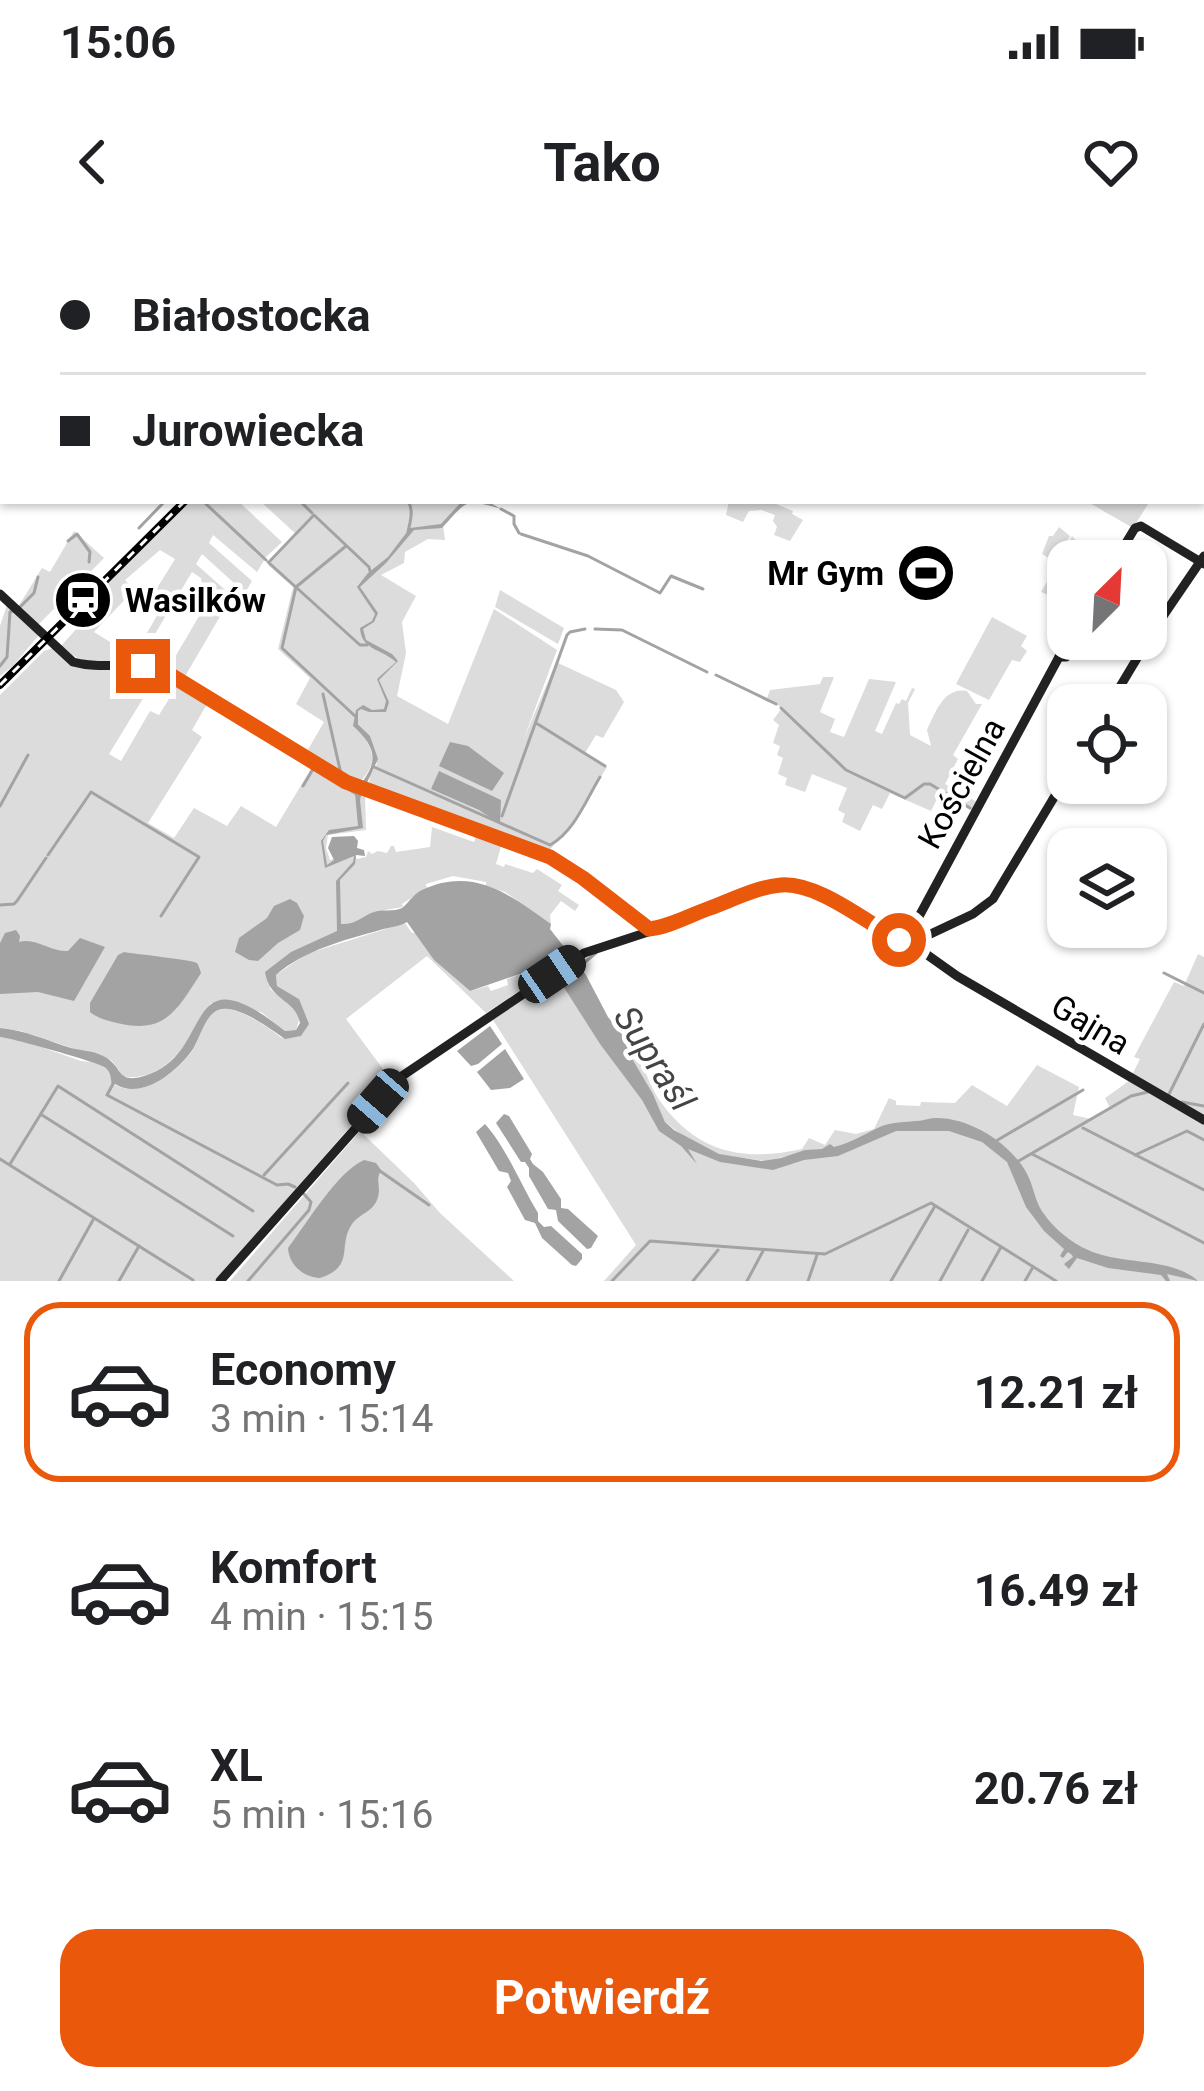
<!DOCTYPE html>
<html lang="pl">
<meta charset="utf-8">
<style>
body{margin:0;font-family:Roboto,sans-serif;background:#f2f2f2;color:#202124;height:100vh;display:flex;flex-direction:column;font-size:45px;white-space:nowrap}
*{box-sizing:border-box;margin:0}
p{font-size:39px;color:#757577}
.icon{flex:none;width:66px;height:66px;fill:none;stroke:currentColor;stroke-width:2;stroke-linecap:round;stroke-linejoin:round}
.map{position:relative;height:1041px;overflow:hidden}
.details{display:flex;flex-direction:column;background:#fff;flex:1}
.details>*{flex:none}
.top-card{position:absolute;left:0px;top:0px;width:1206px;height:264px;box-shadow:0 3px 9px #0004;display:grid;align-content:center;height:264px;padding:0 60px;background:#fff}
.needle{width:78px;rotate:24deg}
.buttons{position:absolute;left:1047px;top:300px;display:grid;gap:24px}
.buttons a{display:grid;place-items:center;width:120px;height:120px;border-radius:24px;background:#fff;box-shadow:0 3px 9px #0004;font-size:60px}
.end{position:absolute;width:54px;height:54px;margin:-27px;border:15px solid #ea580c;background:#fff;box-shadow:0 0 0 6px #fff}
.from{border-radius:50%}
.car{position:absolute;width:36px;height:72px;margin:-36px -18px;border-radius:15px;box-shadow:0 0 9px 3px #0007;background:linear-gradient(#222 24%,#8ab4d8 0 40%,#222 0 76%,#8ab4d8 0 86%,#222 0)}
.top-card b{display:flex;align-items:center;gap:42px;height:114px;font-size:45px}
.top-card b+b{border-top:3px solid #e0e0e0}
.top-card i{width:30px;height:30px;background:#202124}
ul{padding:21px 0 0;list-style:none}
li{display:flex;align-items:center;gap:36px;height:180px;margin:0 24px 18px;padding:0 36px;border:6px solid transparent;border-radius:36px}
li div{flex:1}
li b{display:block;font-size:45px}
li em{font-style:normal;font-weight:700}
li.current{border-color:#ea580c}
li>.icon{width:108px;height:108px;stroke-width:1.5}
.action{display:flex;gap:24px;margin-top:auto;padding:24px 60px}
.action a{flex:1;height:138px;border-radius:36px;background:#ea580c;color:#fff;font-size:48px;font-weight:700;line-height:138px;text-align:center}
.status{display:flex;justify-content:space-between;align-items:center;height:84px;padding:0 60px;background:#fff;direction:ltr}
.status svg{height:33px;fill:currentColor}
header{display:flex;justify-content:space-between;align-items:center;height:156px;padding:0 60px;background:#fff;font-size:54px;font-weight:700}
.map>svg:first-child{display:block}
</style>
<div class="status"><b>15:06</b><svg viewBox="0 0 49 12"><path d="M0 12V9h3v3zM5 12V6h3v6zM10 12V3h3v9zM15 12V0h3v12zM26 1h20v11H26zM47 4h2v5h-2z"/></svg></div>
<header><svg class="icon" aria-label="back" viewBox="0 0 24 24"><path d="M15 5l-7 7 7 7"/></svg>Tako<svg class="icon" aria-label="heart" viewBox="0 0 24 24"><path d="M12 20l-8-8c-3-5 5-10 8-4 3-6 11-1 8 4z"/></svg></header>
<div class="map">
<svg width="1204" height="1041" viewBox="0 0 1204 1041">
<rect width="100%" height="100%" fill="#fff"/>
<g fill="#dcdcdc">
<polygon points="826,0 1194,0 1190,3 830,3"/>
<polygon points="188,261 238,261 282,302 266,317 257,332 213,295 209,303 252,341 245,353 202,314 196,324 232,356 184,438 168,429 205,366 201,338 192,332 143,414 137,410 158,374 146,366 175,319 160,310 125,340 134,350 94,392 144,423 84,422 60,407 79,386 72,377 87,362 101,376 110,368 112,361 103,352 106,348 104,345"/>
<path d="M 260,261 L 467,261 L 458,265 L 443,285 L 445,300 L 428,299 L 405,312 L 404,323 L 381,335 L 416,356 L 402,382 L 406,413 L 397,456 L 448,484 L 494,369 L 557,410 L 523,501 L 556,422 L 616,450 L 624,462 L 603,498 L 596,495 L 585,513 L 607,527 L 574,581 L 548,612 L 369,546 L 370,534 L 377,524 L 370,497 L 357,482 L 353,486 C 374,505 380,522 359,543 L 306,513 L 324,482 L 296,464 L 310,438 L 278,409 L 293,347 L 268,325 L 297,295 Z"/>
<polygon points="729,261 769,261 793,271 792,274 803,280 790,301 774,295 777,287 773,281 775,275 761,270 749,271 743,282 726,275"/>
<polygon points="1086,261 1150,261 1133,288"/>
<polygon points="1059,287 1070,296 1059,320 1072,296 1089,314 1104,321 1068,321 1068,354 1059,350 1055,358 1041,352 1058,323 1042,314 1049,296 1053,296"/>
<polygon points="74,291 104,318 38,385 18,367 42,328 50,332"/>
<polygon points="500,350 564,388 558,404 495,367"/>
<polygon points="7,365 39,395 13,426 0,436 0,386"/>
<polygon points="992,377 1027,396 1021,406 1027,411 1020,422 1012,420 989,460 956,444"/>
<path d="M 53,408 L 66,421 L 158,434 L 109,514 L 121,521 L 150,471 L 159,475 L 177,446 L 207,464 L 192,490 L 202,497 L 148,583 L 174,598 L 194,568 L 227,586 L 241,566 L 276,587 L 312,527 L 365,554 L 366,590 L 328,595 L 326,608 L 330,620 L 351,612 L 357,619 L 366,617 L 368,611 L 372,614 L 378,611 L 387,613 L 391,606 L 394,606 L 396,612 L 430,607 L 432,587 L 474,602 L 477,594 L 502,603 L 496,624 L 504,627 L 505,624 L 533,633 L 537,629 L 562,645 L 558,651 L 579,665 L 575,671 L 561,661 L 550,675 L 551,684 L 505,652 L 486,646 L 486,642 L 453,636 L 426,644 L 427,648 L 402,664 L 403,667 L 385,670 L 269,730 L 270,749 L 296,770 L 300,777 L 296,790 L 285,791 L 261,772 L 211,763 C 190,797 170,841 124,837 L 112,821 L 100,814 L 75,809 L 21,791 L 0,788 L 0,455 L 44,411 Z"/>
<path d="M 823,437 L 834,437 L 820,472 L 835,479 L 830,492 L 844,497 L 869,439 L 896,442 L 875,491 L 882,494 L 896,463 L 899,464 L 902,459 L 906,461 L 912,448 L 915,449 L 908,463 L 910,495 L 931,506 L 927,490 C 936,471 944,447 967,451 L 976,464 L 982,464 L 953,515 L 958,519 L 945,544 L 977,562 L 972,571 L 940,553 L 931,571 L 890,553 L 882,569 L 873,565 L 860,591 L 842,582 L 845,574 L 838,570 L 847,548 L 812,534 L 805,552 L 785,545 L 787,538 L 778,534 L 783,518 L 777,515 L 780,506 L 773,503 L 779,485 L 773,480 L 782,468 L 767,458 L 770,450 L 820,444 Z"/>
<path d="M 405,683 L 412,693 L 416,692 L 434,720 L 470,751 L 488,746 L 491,751 L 508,745 L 507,739 L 549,724 L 553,729 L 486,773 L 427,716 L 346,779 L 391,840 L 215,1041 L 0,1041 L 0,797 L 27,802 L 81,821 L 100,823 L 108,829 L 113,844 C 141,860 175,834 192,811 C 200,800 203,777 215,771 C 232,761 269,788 282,798 L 301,796 L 299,759 L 277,746 L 276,735 L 306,714 Z"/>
<polygon points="1198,714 1204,717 1204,876 1132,835 1140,819 1134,817 1174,742 1184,746"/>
<path d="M 557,735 L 599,802 L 645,860 L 662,891 L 713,916 L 761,925 L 800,917 L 819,909 L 765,921 L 719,915 L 690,901 L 665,882 L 653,854 L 630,815 L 637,810 C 644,827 650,847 660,861 C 697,913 743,922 802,909 L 809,898 L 825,905 L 835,890 L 856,894 L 874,889 L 889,858 L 896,861 L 896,865 L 920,866 L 921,862 L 955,863 L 972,845 L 1007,866 L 1037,825 L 1079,847 L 1073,875 L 1091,879 L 1110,868 L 1105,858 L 1129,841 L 1204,884 L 1204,1041 L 604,1041 L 636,1005 L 493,780 Z"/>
<polygon points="360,891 414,943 440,973 514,1041 230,1041"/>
</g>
<g fill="#a3a3a3">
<path d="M 462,261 L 487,261 L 501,269 C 464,258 468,260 442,288 L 414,290 L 386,323 L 360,347 L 378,373 L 374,382 L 363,389 L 366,400 L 392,414 L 398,421 L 379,440 L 389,462 L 386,472 L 369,472 L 361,469 L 358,471 L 358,484 L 370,496 L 378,519 L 365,547 L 360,545 C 379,521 376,507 353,486 L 356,470 L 363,465 L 372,470 L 384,469 L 386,461 L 377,439 L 396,422 C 382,409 361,410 360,388 L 372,381 L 375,374 L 357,347 L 368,333 L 388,317 L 410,288 L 441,284 Z"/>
<polygon points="450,502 468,506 504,533 492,551 439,526"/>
<polygon points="439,531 501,560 500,584 479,570 431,549"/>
<path d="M 359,549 L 362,551 L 360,560 L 363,588 L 326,595 L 323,601 L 327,625 L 334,620 L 328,608 L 332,597 L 354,596 L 358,601 L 357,608 L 364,610 L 365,616 L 356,615 L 355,624 L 340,640 L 341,684 C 356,685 362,676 374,672 C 381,669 394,672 402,668 C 408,664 413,654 422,650 C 474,626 510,655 551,684 L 550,689 L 586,735 L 608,777 L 628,802 L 630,815 L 653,854 L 665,882 L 674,890 L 719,914 L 762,921 L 781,918 L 805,910 L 822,909 L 830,904 L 834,907 C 851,903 866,893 882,886 C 892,882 906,882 917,881 C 923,881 929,878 935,878 C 969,877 1010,903 1026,932 C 1032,942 1034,955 1039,966 C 1048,983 1068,1001 1086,1009 C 1119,1026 1171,1016 1198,1041 L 1167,1034 L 1170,1041 L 1166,1041 L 1161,1035 L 1108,1028 L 1077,1018 L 1069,1029 L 1064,1024 L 1073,1017 L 1072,1015 L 1068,1012 L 1063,1018 L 1060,1016 L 1064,1009 L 1044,991 L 1026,967 L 1007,922 L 982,902 L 949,891 L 896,891 L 838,916 L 804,920 L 773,930 L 720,922 L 688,909 L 697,924 L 681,906 L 659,891 L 642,860 L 600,804 L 549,724 L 470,751 L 434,720 L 407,682 C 398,687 390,687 380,690 C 345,700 304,710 276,735 L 277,746 L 299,759 L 309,784 L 301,796 L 285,799 C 271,789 236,763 218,770 C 205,775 200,798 193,809 C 178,831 142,861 115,844 L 112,846 C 111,840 111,833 106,828 C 101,823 12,798 0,797 L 0,788 C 25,790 48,801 71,808 C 83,811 97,811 107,818 C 123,829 118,844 144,836 C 217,815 179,707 285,791 L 296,790 L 300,783 C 295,758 270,762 265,732 L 291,712 L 337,691 L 336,641 L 353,622 L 354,616 L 325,628 L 321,601 L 329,590 L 358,586 L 355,553 Z"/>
<polygon points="290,659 297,663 304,676 300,690 278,703 258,721 249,720 235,712 239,698 267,678 274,666"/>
<path d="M 16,690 L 20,696 L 19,702 C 35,697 51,712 68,711 L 80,698 L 105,707 L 74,761 L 38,752 L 0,754 L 0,703 L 5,693 Z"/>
<path d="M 124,712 C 135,714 193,720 197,723 C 199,726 200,730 201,733 C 177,770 165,795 117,783 C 106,780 99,779 90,772 L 90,763 L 118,715 Z"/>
<polygon points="490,786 502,804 478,824 471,826 457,811"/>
<polygon points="505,809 524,839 510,848 491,850 477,832"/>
<polygon points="504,874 509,876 532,914 530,919 533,924 543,932 561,959 561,968 568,969 598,996 591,1008 587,1009 558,981 556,970 548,969 529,936 529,928 525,922 521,922 496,883"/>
<path d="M 485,884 C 506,907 521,945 538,973 L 538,981 L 544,987 L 551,986 L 582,1014 L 582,1019 L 576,1026 L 572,1025 L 542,998 L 535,983 L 525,980 L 507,947 L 511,941 L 508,933 L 499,931 L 476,892 Z"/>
<path d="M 364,920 L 376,923 L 381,930 C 375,941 381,945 378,957 C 374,972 360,973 352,984 C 337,1006 356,1026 320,1038 C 303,1037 289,1025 288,1008 C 307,983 337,932 364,920 Z"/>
</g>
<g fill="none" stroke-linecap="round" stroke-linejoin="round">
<g stroke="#a3a3a3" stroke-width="3">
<polyline points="467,0 467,3"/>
<polyline points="552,0 558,0"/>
<polyline points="562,0 566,3"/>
<polyline points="668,0 674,3"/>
<polyline points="253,3 255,0"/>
<polyline points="423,3 426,0"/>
<polyline points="300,261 312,273"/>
<polyline points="206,264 266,320"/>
<polyline points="501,269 514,276 514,284 519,293"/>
<polyline points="314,275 369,327 370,331"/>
<polyline points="139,288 165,261"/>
<path d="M 408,292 C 410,282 414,271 408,261"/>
<polyline points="521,294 588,316 660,353 671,336 703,349"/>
<polyline points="68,301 77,294 90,312 89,322"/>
<polyline points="346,306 296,347 282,408 355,476"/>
<polyline points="270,321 313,276"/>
<polyline points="268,322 360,405 367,405"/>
<polyline points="18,369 34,353 38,337"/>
<polyline points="595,389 622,390 707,432"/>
<polyline points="0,426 7,417 10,372 13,371"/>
<polyline points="716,435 776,464"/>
<polyline points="323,454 341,534"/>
<polyline points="781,468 846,530 905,558 924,544 930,544 970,568"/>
<polyline points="536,483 605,526"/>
<path d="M 374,527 L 550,605 C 574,592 586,560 600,537"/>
<polyline points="325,534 343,546"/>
<polyline points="303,546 313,529 323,533"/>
<polyline points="345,547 358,555"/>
<polyline points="0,566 28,515"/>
<polyline points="502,576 567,395 570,392 585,389"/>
<polyline points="48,615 91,552 199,617 161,676"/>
<polyline points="0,665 14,664 17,661 46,618"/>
<polyline points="579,727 596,713"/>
<polyline points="1164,733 1204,753"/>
<polyline points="114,842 107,855 277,945 288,944 295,947"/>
<polyline points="1168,856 1204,784"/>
<polyline points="1182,862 1204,866"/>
<polyline points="42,875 233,996"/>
<polyline points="1083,888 1204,950"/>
<polyline points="996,901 1083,850"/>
<polyline points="1032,914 1204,1003"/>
<polyline points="1135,915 1187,891 1204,900"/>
<polyline points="0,919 193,1040"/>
<polyline points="1015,923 1131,856 1148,852"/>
<polyline points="10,924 58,846 253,971"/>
<polyline points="380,931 429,965"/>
<polyline points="264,935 348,843"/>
<polyline points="59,1041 93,980"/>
<polyline points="119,1041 139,1006"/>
<polyline points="248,1041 309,970 311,962 304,954"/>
<polyline points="612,1041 650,1001 825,1014 931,963 1056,1041"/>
<polyline points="693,1041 718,1010"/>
<polyline points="747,1041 763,1011"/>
<polyline points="808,1041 817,1015"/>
<polyline points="891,1041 935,966"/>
<polyline points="940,1041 968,990"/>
<polyline points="982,1041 1001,1007"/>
<polyline points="1025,1041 1033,1027"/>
</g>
<polyline stroke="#a3a3a3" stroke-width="8" points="427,0 431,3"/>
<g stroke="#222" stroke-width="9">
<polyline points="1115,321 1135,288 1141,286 1204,324"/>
<path d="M 0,354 L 73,422 C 101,430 130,421 158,429 L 346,541 L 550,617 L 583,638 L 649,689"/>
<polyline points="1066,412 1061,411 1059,417 1066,417 1068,404"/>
<polyline points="1109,465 1157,385 1204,316"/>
<path d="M 649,689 L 664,687 L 687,676 L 775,646 C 820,641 861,679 899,700 L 912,704 L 957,736 L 1204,880"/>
<polyline points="914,697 916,682 1059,417"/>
<polyline points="922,698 973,674 993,659 1068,534"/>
<polyline points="220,1041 402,836 584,713 648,692"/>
</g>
<g stroke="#000" stroke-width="8">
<g id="rail">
<polyline points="443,3 446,0"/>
<polyline points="0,445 185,261"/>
</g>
</g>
<use href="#rail" stroke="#fff" stroke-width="3" stroke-dasharray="9" stroke-linecap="butt"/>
</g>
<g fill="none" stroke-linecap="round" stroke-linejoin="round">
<path stroke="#ea580c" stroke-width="15" d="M 143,426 L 164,431 L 346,542 L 550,617 L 583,638 L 649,689 C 669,687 690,675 710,668 C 732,660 757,647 781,645 C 818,642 867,683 899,700"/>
</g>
<defs>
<g id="stadium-disc" transform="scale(3)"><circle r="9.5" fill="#000" stroke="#fff"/><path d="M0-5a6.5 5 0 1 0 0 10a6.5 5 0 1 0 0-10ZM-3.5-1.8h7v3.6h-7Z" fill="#fff"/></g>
<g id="station-disc" transform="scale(3)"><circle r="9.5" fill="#000" stroke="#fff"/><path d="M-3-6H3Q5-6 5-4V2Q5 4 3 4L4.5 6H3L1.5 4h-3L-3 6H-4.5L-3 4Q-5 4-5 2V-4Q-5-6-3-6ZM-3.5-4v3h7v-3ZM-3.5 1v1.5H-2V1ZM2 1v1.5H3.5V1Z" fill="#fff"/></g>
</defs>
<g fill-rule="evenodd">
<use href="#stadium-disc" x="926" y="333"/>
<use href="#station-disc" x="83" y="360"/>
</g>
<g text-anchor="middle" stroke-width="9" stroke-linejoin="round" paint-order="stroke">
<g font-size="33" font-weight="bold" fill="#000" stroke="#fff" text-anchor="end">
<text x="884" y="345">Mr Gym</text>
<text x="125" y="372" text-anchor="start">Wasilków</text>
</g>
<g font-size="33" fill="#000" stroke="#fff">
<text transform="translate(961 543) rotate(-61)" y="12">Kościelna</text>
<text transform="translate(1091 784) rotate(31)" y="12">Gajna</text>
</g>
<g font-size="36" font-style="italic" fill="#444" stroke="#fff">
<text transform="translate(655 818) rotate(57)" y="13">Supraśl</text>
</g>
</g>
</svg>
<div class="buttons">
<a><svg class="needle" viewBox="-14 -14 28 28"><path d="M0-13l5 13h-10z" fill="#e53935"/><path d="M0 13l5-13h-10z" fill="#757577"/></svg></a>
<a><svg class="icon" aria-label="locate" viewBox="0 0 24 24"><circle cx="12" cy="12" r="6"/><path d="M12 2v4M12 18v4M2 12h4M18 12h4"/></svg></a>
<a><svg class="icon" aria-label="layers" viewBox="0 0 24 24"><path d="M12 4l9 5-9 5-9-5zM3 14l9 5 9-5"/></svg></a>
</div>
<i class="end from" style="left:899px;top:700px"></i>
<i class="end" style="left:143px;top:426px"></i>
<i class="car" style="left:552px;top:734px;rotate:56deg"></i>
<i class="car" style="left:378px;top:861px;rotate:221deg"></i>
<div class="top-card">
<b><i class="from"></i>Białostocka</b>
<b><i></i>Jurowiecka</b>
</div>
</div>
<section class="details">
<ul>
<li class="current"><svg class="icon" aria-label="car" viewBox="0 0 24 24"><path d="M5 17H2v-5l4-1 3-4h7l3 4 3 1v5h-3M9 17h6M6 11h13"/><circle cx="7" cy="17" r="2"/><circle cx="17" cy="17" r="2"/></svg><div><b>Economy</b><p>3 min · 15:14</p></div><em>12.21 zł</em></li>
<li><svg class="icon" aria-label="car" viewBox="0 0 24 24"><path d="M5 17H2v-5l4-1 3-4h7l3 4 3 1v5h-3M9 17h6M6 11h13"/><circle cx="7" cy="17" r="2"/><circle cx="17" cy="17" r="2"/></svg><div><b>Komfort</b><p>4 min · 15:15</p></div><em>16.49 zł</em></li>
<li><svg class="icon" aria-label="car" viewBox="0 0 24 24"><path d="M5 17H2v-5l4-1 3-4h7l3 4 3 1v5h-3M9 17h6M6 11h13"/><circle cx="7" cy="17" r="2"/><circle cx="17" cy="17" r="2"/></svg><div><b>XL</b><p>5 min · 15:16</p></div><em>20.76 zł</em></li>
</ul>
<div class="action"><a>Potwierdź</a></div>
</section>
